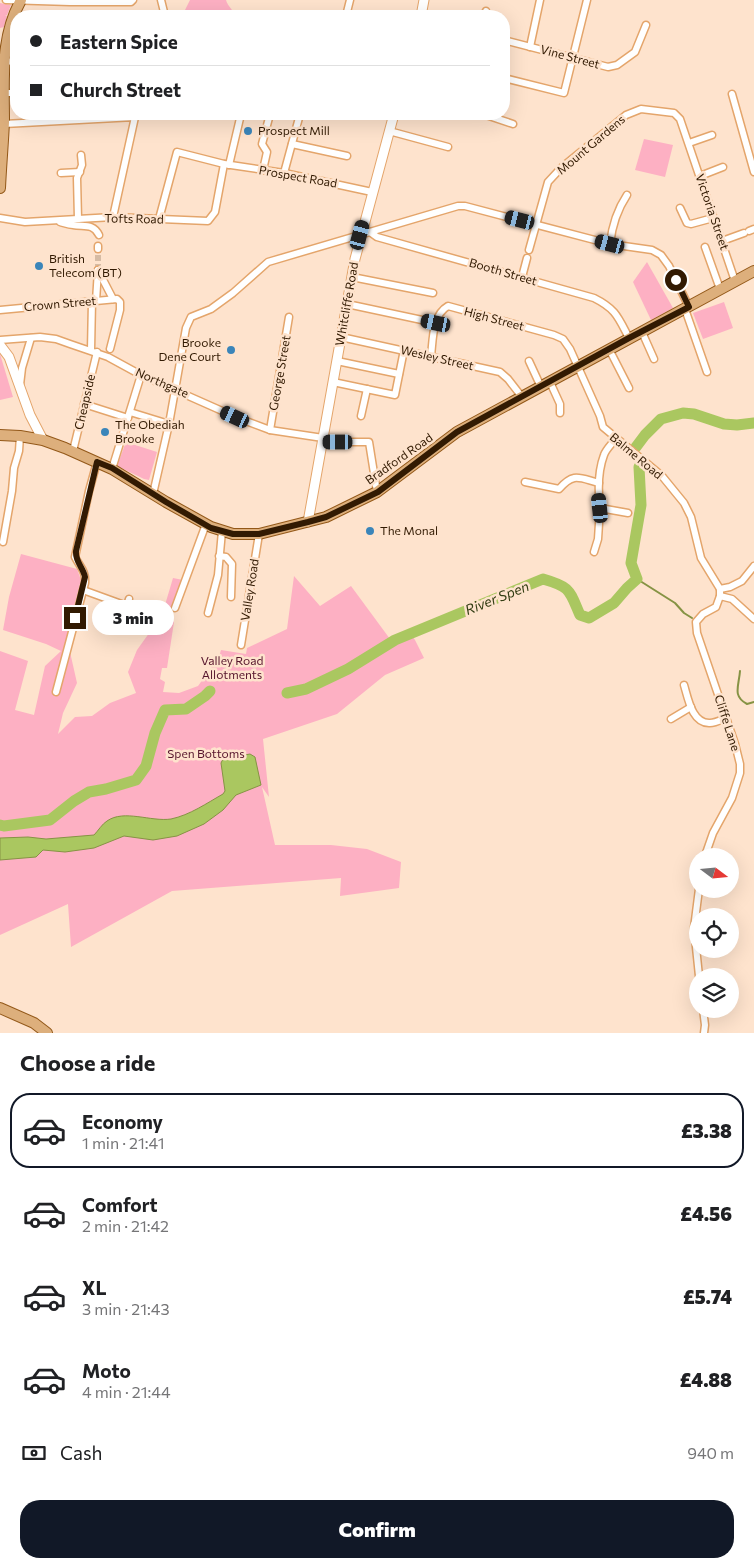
<!DOCTYPE html>
<meta charset="utf-8">
<style>
body{margin:0;font-family:Commissioner,sans-serif;background:#f2f2f2;color:#202124;height:100vh;display:flex;flex-direction:column;font-size:19px;white-space:nowrap}
*{box-sizing:border-box;margin:0}
p{font-size:16px;color:#757577}
.icon{flex:none;width:28px;height:28px;fill:none;stroke:currentColor;stroke-width:2;stroke-linecap:round;stroke-linejoin:round}
.map{position:relative;height:1033px;overflow:hidden}
.panel{display:flex;flex-direction:column;background:#fff;flex:1}
.panel>*{flex:none}
.guide{position:absolute;left:10px;top:10px;width:500px;height:110px;border-radius:20px;box-shadow:0 5px 20px #0002;display:grid;align-content:center;height:110px;padding:0 20px;background:#fff}
.needle{width:32px;rotate:106deg}
.tools{position:absolute;left:689px;top:848px;display:grid;gap:10px}
.tools a{display:grid;place-items:center;width:50px;height:50px;border-radius:50%;background:#fff;box-shadow:0 5px 20px #0002;font-size:25px}
.end{position:absolute;width:22px;height:22px;margin:-11px;border:6px solid #321a02;background:#fff;box-shadow:0 0 0 2px #fff}
.from{border-radius:50%}
.bubble{position:absolute;height:35px;border-radius:18px;background:#fff;box-shadow:0 5px 20px #0002;font-size:16px;font-weight:800;line-height:35px;text-align:center}
.car{position:absolute;width:15px;height:30px;margin:-15px -8px;border-radius:6px;box-shadow:0 0 4px 1px #0007;background:linear-gradient(#222 24%,#8ab4d8 0 40%,#222 0 76%,#8ab4d8 0 86%,#222 0)}
.guide b{display:flex;align-items:center;gap:18px;height:48px;font-size:19px}
.guide b+b{border-top:1px solid #e0e0e0}
.guide i{width:12px;height:12px;background:#202124}
ul{padding:0;list-style:none}
li{display:flex;align-items:center;gap:15px;height:75px;margin:0 10px 8px;padding:0 10px;border:2px solid transparent;border-radius:20px}
li div{flex:1}
li b{display:block;font-size:19px}
li em{font-style:normal;font-weight:800}
li.active{border-color:#111827}
li>.icon{width:45px;height:45px;stroke-width:1.5}
h2{padding:0 20px;font-size:22px;line-height:60px}
.pay{display:flex;align-items:center;gap:12px;height:55px;padding:0 20px;font-size:19px}
.pay p{margin-inline-start:auto}
.action{display:flex;gap:10px;margin-top:auto;padding:10px 20px}
.action a{flex:1;height:58px;border-radius:20px;background:#111827;color:#fff;font-size:20px;font-weight:800;line-height:58px;text-align:center}
.map>svg:first-child{display:block}
</style>
<div class="map">
<svg width="754" height="1033" viewBox="0 0 754 1033">
<rect width="100%" height="100%" fill="#fee3cd"/>
<g fill="#fdb0c3">
<path d="M 190,0 L 226,0 C 228,7 233,9 235,16 L 221,16 L 221,14 L 216,13 L 209,16 L 182,16 Z"/>
<polygon points="0,3 11,5 7,15 5,15 7,16 4,27 0,28"/>
<polygon points="644,139 673,145 665,177 635,170"/>
<polygon points="647,262 673,308 651,320 633,282"/>
<polygon points="724,302 733,328 703,339 693,313"/>
<polygon points="0,354 13,397 0,400"/>
<polygon points="126,442 157,452 149,480 144,479 117,466"/>
<polygon points="21,554 77,569 81,580 74,607 79,609 70,652 77,683 63,713 58,734 75,717 92,716 110,703 136,693 128,672 137,650 162,615 173,578 183,580 169,618 174,622 167,668 162,668 160,679 165,682 163,692 179,693 198,686 219,657 221,650 246,654 247,648 287,629 294,576 320,606 351,586 390,639 409,631 415,640 424,658 385,675 337,714 263,739 269,797 262,787 275,845 331,845 367,849 401,862 399,888 340,896 341,878 172,891 71,947 68,904 0,935 0,651 28,661 15,710 34,715 45,666 61,651 46,644 3,630 9,597"/>
</g>
<path fill="#aac760" stroke="#869344" d="M 250,754 L 255,757 L 261,785 L 236,795 L 223,810 L 204,824 L 177,836 L 153,840 L 124,836 L 94,848 L 65,852 L 43,850 L 36,857 L 0,860 L 0,838 L 28,837 L 46,839 L 94,835 C 98,831 102,824 107,821 C 124,809 151,822 171,819 C 190,815 207,803 223,794 L 225,791 L 221,763 L 223,759 Z"/>
<g fill="none" stroke-linecap="round" stroke-linejoin="round">
<g stroke="#869344" stroke-width="2">
<polyline points="637,579 675,603 684,613 692,618"/>
<path d="M 740,671 C 739,686 732,696 747,704 L 754,702"/>
</g>
<g stroke="#aac760" stroke-width="11">
<polyline points="636,447 645,435 661,419 683,413 694,414 724,424 737,425 754,423"/>
<path d="M 287,693 L 306,689 L 348,669 L 395,640 L 543,579 C 571,587 569,590 580,615 L 589,618 L 614,603 L 627,588 L 637,579 L 631,563 L 641,505 L 639,467"/>
<polyline points="0,825 4,826 50,820 74,801 89,792 106,789 136,780 146,766 155,733 165,710 186,709 205,696 210,691"/>
</g>
<polyline stroke="#d5bba4" stroke-width="6" stroke-dasharray="6 3" stroke-linecap="butt" points="98,270 98,249"/>
<g stroke="#e4a56b" stroke-width="9">
<g id="street">
<polyline points="6,0 70,2 131,2 133,0"/>
<polyline points="161,0 165,16"/>
<polyline points="346,16 350,0"/>
<polyline points="484,16 486,11"/>
<polyline points="504,40 608,67 617,65 635,52 646,25"/>
<polyline points="530,47 540,0"/>
<polyline points="4,62 16,61"/>
<polyline points="504,78 564,93 587,0"/>
<polyline points="4,93 16,93"/>
<polyline points="732,94 754,172"/>
<polyline points="483,114 513,124"/>
<polyline points="4,124 135,117 113,217"/>
<polyline points="389,131 448,147"/>
<polyline points="689,143 712,135"/>
<polyline points="292,144 347,156"/>
<polyline points="229,165 241,114"/>
<polyline points="263,170 267,152 262,144 270,114"/>
<polyline points="61,173 80,172"/>
<polyline points="284,173 300,114"/>
<polyline points="700,176 723,167"/>
<polyline points="680,208 687,223 691,224 713,218"/>
<polyline points="0,218 25,222 113,217 208,221 215,212 224,164"/>
<polyline points="78,219 77,178 82,165 81,155"/>
<polyline points="159,219 177,152 224,164 284,173 372,192"/>
<path d="M 60,222 C 64,223 68,225 73,225 C 84,227 93,223 99,235"/>
<polyline points="749,231 754,229"/>
<path d="M 370,232 L 377,237 L 594,298 C 616,309 618,317 629,338"/>
<polyline points="722,241 744,233"/>
<path d="M 610,244 C 612,226 617,210 627,195"/>
<polyline points="705,247 720,289"/>
<polyline points="98,249 98,246"/>
<polyline points="529,250 548,182 561,168 626,115 641,109 674,113 680,119 735,281"/>
<polyline points="98,270 113,299"/>
<polyline points="352,277 433,293"/>
<polyline points="522,277 527,258"/>
<polyline points="96,301 98,270"/>
<polyline points="347,304 436,323"/>
<polyline points="685,309 707,372"/>
<polyline points="0,310 117,299 120,302 120,310 110,349"/>
<polyline points="642,332 654,359"/>
<polyline points="341,337 500,372 508,379 522,397"/>
<polyline points="0,340 40,337 56,339 70,344 108,357 141,375 238,418 270,430 323,438"/>
<polyline points="609,349 629,388"/>
<polyline points="91,350 92,301"/>
<path d="M 431,356 C 433,340 432,315 448,306 L 554,335 L 563,339 L 570,349 L 600,416 L 603,427 L 662,476 L 684,503 L 691,517 L 701,558 L 720,589 L 720,596 L 716,607 L 703,614 L 696,622 L 697,633 L 735,744 L 740,764 L 740,773 L 732,798 L 713,833 L 705,856"/>
<polyline points="337,361 399,374"/>
<polyline points="529,361 541,387"/>
<polyline points="333,382 395,395 404,350"/>
<polyline points="550,382 560,404 560,413"/>
<polyline points="20,385 22,368 31,338"/>
<polyline points="84,404 128,418"/>
<polyline points="130,412 169,424"/>
<polyline points="361,416 367,389"/>
<polyline points="270,430 289,317"/>
<path d="M 616,438 C 612,444 606,449 604,455 C 598,471 598,491 600,508 L 628,513"/>
<polyline points="322,442 369,442 377,492"/>
<polyline points="73,451 97,352"/>
<polyline points="112,469 141,375"/>
<path d="M 525,482 L 559,489 C 574,472 579,478 599,483"/>
<polyline points="153,494 169,424 186,328 191,317 211,309 233,293 268,262 458,206 465,206 610,244 652,250 661,255 669,266 689,307"/>
<polyline points="3,542 12,491 14,468 19,451 20,436"/>
<polyline points="594,552 598,539 600,508"/>
<polyline points="219,556 226,557 232,564 231,597"/>
<polyline points="720,589 730,587 742,581 754,566"/>
<polyline points="83,590 127,606 129,599"/>
<polyline points="720,596 732,599 754,619"/>
<polyline points="175,608 206,524"/>
<polyline points="208,613 218,575 222,531"/>
<polyline points="241,645 259,534"/>
<path d="M 684,685 C 688,698 692,724 710,723 C 715,723 721,720 726,718"/>
<path d="M 56,692 L 85,583 C 86,571 80,567 75,557 L 89,491 L 97,462"/>
<polyline points="671,719 691,707"/>
<polyline points="699,976 694,928 699,889"/>
<polyline points="703,1009 705,1025 704,1033"/>
</g>
</g>
<g stroke="#e4a56b" stroke-width="11">
<g id="secondary">
<polyline points="421,16 424,0"/>
<polyline points="0,345 9,357 30,415 43,440"/>
<polyline points="308,522 355,259 394,114"/>
</g>
</g>
<g stroke="#935818" stroke-width="12">
<g id="primary">
<path d="M 0,188 C 1,166 3,144 4,122 C 4,80 0,37 21,0"/>
<polyline points="0,435 20,436 43,440 65,448 112,469 166,502 211,527 233,534 259,534 326,517 377,492 457,432 754,271"/>
<polyline points="0,1008 34,1023 47,1033"/>
</g>
</g>
<use href="#street" stroke="#fff" stroke-width="6"/>
<use href="#secondary" stroke="#fff" stroke-width="9"/>
<use href="#primary" stroke="#ddaf7c" stroke-width="10"/>
</g>
<g fill="none" stroke-linecap="round" stroke-linejoin="round">
<path stroke="#321a02" stroke-width="6" d="M 75,618 L 85,577 C 83,567 75,562 76,551 L 97,462 L 112,468 L 166,502 L 211,528 L 233,534 L 259,534 L 308,522 L 326,517 L 378,492 L 457,432 L 629,338 L 689,307 L 676,280"/>
</g>
<g fill="#3b85b9" stroke="#fee3cd" stroke-width="2">
<circle cx="248" cy="131" r="5"/>
<circle cx="39" cy="266" r="5"/>
<circle cx="231" cy="350" r="5"/>
<circle cx="105" cy="432" r="5"/>
<circle cx="370" cy="531" r="5"/>
</g>
<g text-anchor="middle" stroke-width="5" stroke-linejoin="round" paint-order="stroke">
<g font-size="12" fill="#321a02" stroke="#fee3cd">
<text transform="translate(570 57) rotate(15)" y="4">Vine Street</text>
<text transform="translate(591 145) rotate(-40)" y="4">Mount Gardens</text>
<text transform="translate(298 177) rotate(10)" y="4">Prospect Road</text>
<text transform="translate(712 212) rotate(71)" y="4">Victoria Street</text>
<text transform="translate(134 219) rotate(1)" y="4">Tofts Road</text>
<text transform="translate(503 272) rotate(16)" y="4">Booth Street</text>
<text transform="translate(60 304) rotate(-5)" y="4">Crown Street</text>
<text transform="translate(347 304) rotate(-80)" y="4">Whitcliffe Road</text>
<text transform="translate(494 319) rotate(15)" y="4">High Street</text>
<text transform="translate(437 358) rotate(13)" y="4">Wesley Street</text>
<text transform="translate(280 373) rotate(-80)" y="4">George Street</text>
<text transform="translate(162 383) rotate(24)" y="4">Northgate</text>
<text transform="translate(85 402) rotate(-77)" y="4">Cheapside</text>
<text transform="translate(636 456) rotate(40)" y="4">Balme Road</text>
<text transform="translate(399 459) rotate(-35)" y="4">Bradford Road</text>
<text transform="translate(250 590) rotate(-81)" y="4">Valley Road</text>
<text transform="translate(727 723) rotate(72)" y="4">Cliffe Lane</text>
</g>
<g font-size="12" fill="#321a02" stroke="#fee3cd" text-anchor="start">
<text x="258" y="135">Prospect Mill</text>
<text x="49" y="263">British<tspan x="49" dy="14">Telecom (BT)</tspan></text>
<text x="221" y="347" text-anchor="end">Brooke<tspan x="221" dy="14">Dene Court</tspan></text>
<text x="115" y="429">The Obediah<tspan x="115" dy="14">Brooke</tspan></text>
<text x="380" y="535">The Monal</text>
</g>
<g font-size="12" fill="#56142c" stroke="#fee3cd">
<text x="232" y="665">Valley Road<tspan x="232" dy="14">Allotments</tspan></text>
<text x="206" y="758">Spen Bottoms</text>
</g>
<g font-size="14" font-style="italic" fill="#323d13" stroke="#fee3cd">
<text transform="translate(497 598) rotate(-22)" y="5">River Spen</text>
</g>
</g>
</svg>
<div class="tools">
<a><svg class="needle" viewBox="-14 -14 28 28"><path d="M0-13l5 13h-10z" fill="#e53935"/><path d="M0 13l5-13h-10z" fill="#757577"/></svg></a>
<a><svg class="icon" aria-label="locate" viewBox="0 0 24 24"><circle cx="12" cy="12" r="6"/><path d="M12 2v4M12 18v4M2 12h4M18 12h4"/></svg></a>
<a><svg class="icon" aria-label="layers" viewBox="0 0 24 24"><path d="M12 4l9 5-9 5-9-5zM3 14l9 5 9-5"/></svg></a>
</div>
<i class="end from" style="left:676px;top:280px"></i>
<i class="end" style="left:75px;top:618px"></i>
<div class="bubble" style="left:92px;top:600px;width:82px">3 min</div>
<i class="car" style="left:520px;top:220px;rotate:284deg"></i>
<i class="car" style="left:360px;top:235px;rotate:15deg"></i>
<i class="car" style="left:610px;top:244px;rotate:285deg"></i>
<i class="car" style="left:436px;top:323px;rotate:282deg"></i>
<i class="car" style="left:235px;top:417px;rotate:295deg"></i>
<i class="car" style="left:338px;top:442px;rotate:270deg"></i>
<i class="car" style="left:600px;top:508px;rotate:354deg"></i>
<div class="guide">
<b><i class="from"></i>Eastern Spice</b>
<b><i></i>Church Street</b>
</div>
</div>
<section class="panel">
<h2>Choose a ride</h2>
<ul>
<li class="active"><svg class="icon" aria-label="car" viewBox="0 0 24 24"><path d="M5 17H2v-5l4-1 3-4h7l3 4 3 1v5h-3M9 17h6M6 11h13"/><circle cx="7" cy="17" r="2"/><circle cx="17" cy="17" r="2"/></svg><div><b>Economy</b><p>1 min · 21:41</p></div><em>£3.38</em></li>
<li><svg class="icon" aria-label="car" viewBox="0 0 24 24"><path d="M5 17H2v-5l4-1 3-4h7l3 4 3 1v5h-3M9 17h6M6 11h13"/><circle cx="7" cy="17" r="2"/><circle cx="17" cy="17" r="2"/></svg><div><b>Comfort</b><p>2 min · 21:42</p></div><em>£4.56</em></li>
<li><svg class="icon" aria-label="car" viewBox="0 0 24 24"><path d="M5 17H2v-5l4-1 3-4h7l3 4 3 1v5h-3M9 17h6M6 11h13"/><circle cx="7" cy="17" r="2"/><circle cx="17" cy="17" r="2"/></svg><div><b>XL</b><p>3 min · 21:43</p></div><em>£5.74</em></li>
<li><svg class="icon" aria-label="car" viewBox="0 0 24 24"><path d="M5 17H2v-5l4-1 3-4h7l3 4 3 1v5h-3M9 17h6M6 11h13"/><circle cx="7" cy="17" r="2"/><circle cx="17" cy="17" r="2"/></svg><div><b>Moto</b><p>4 min · 21:44</p></div><em>£4.88</em></li>
</ul>
<div class="pay"><svg class="icon" aria-label="cash" viewBox="0 0 24 24"><path d="M3 7h18v10H3z"/><circle cx="12" cy="12" r="2"/></svg>Cash<p>940 m</p></div>
<div class="action"><a>Confirm</a></div>
</section>
